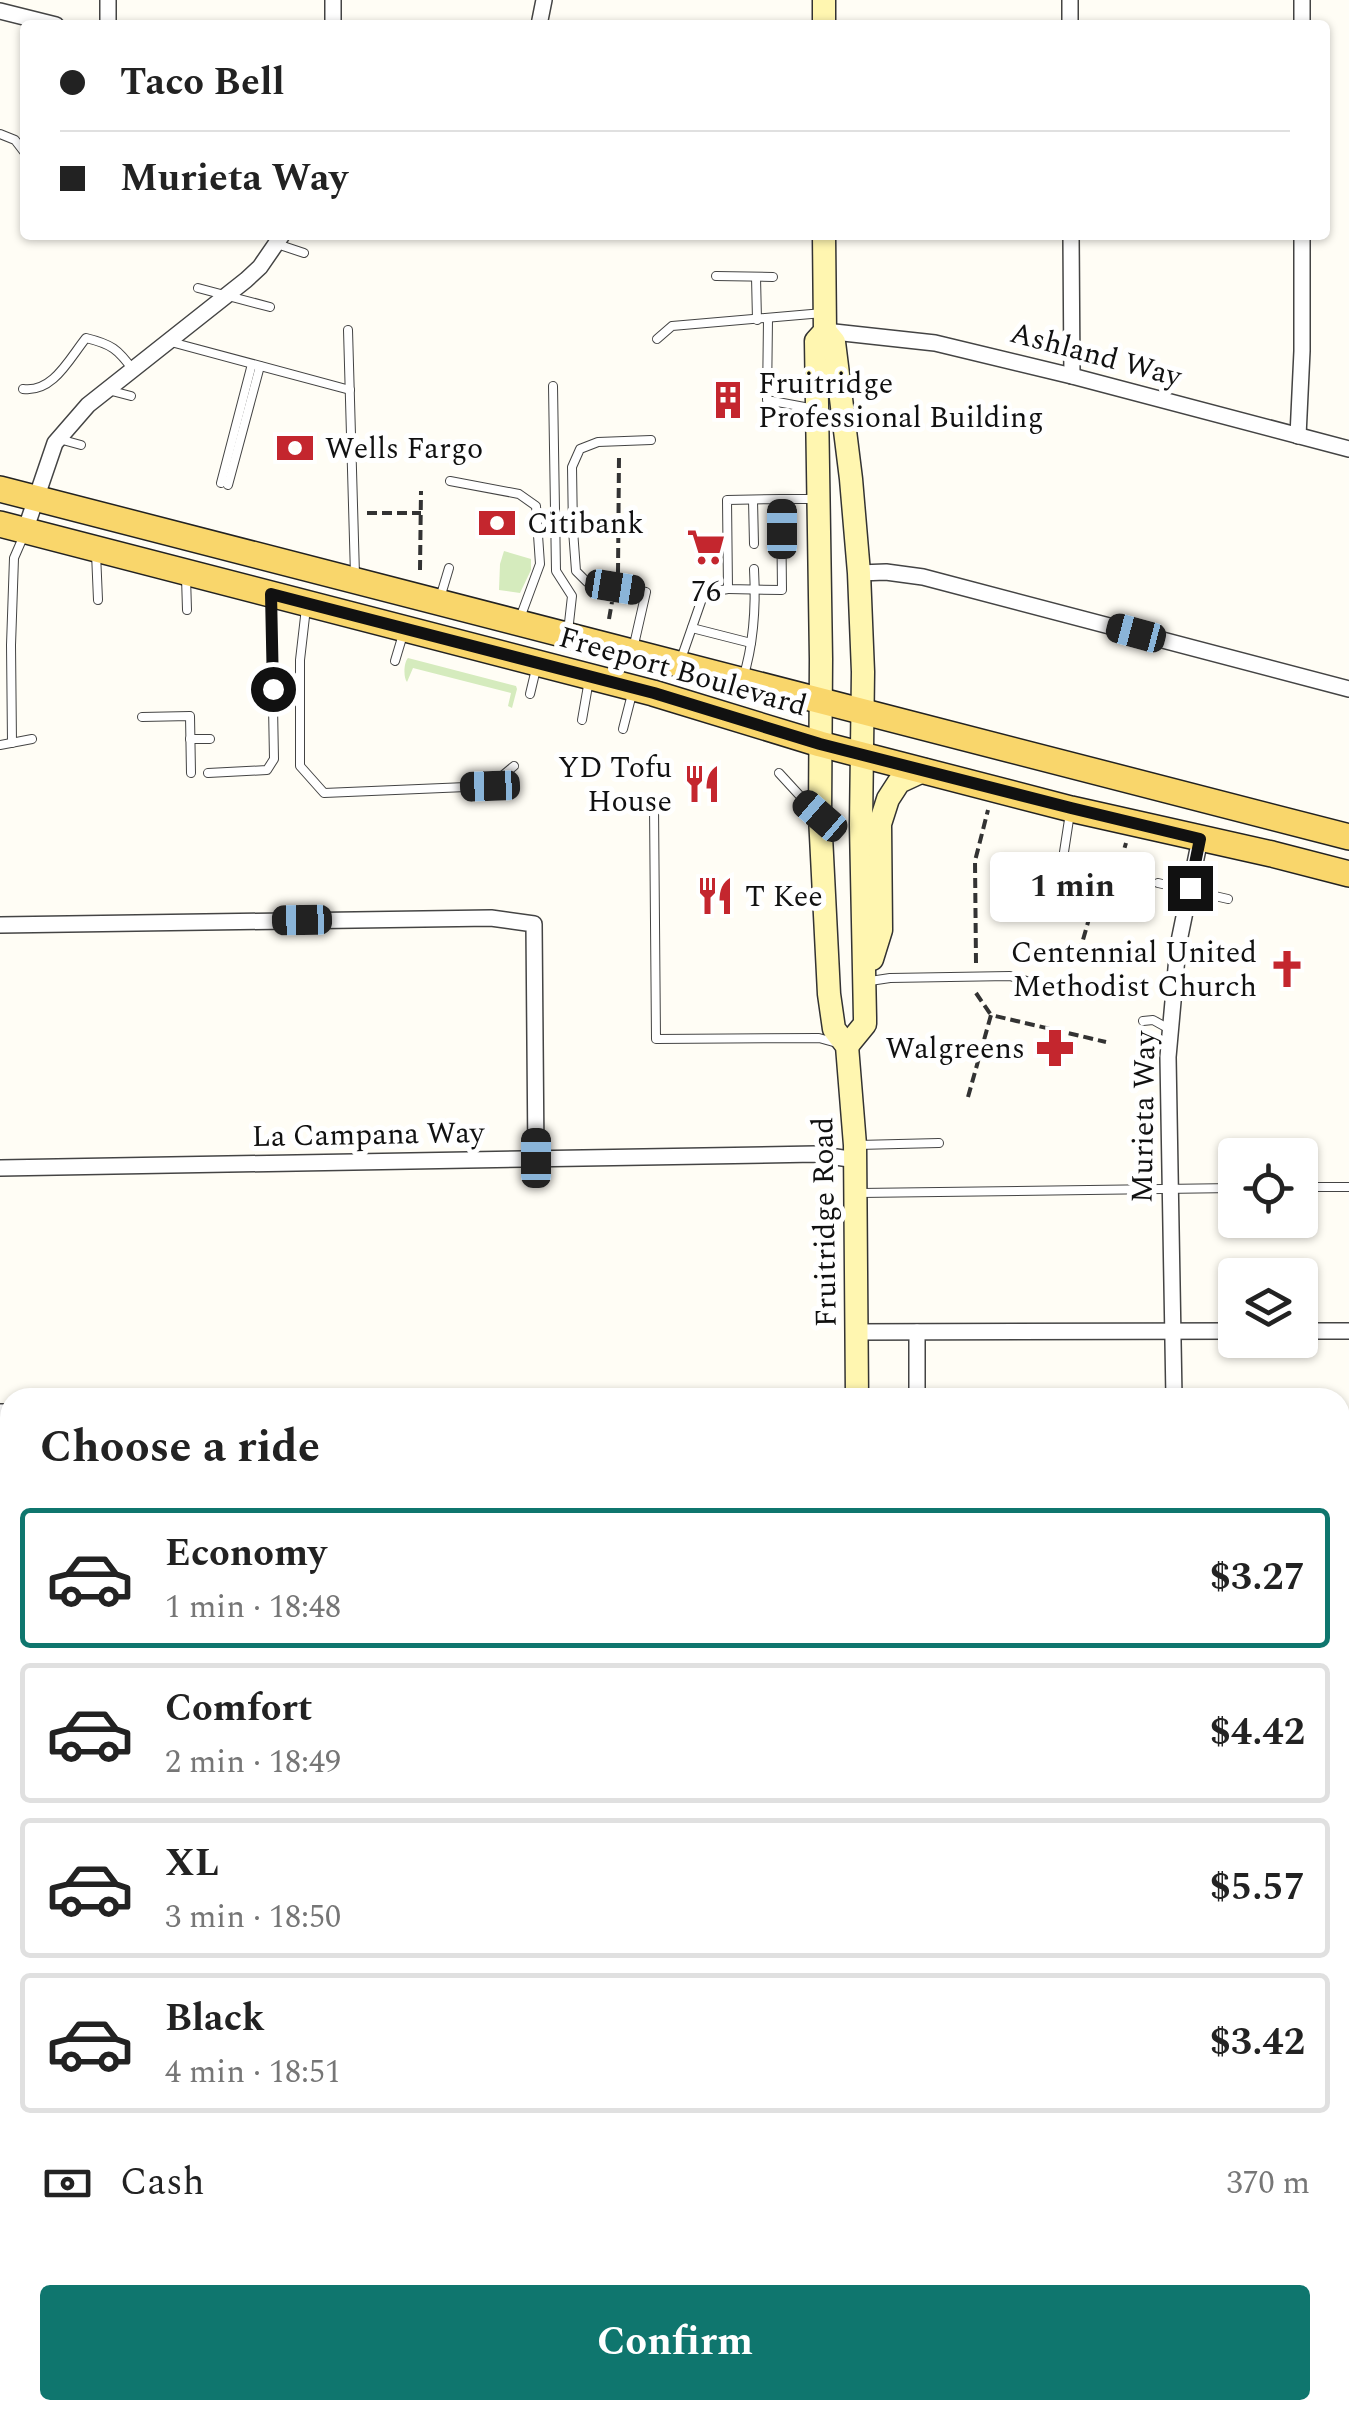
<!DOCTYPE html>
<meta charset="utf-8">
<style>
body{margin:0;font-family:Spectral,serif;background:#f6f6f6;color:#222;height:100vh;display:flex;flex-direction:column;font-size:38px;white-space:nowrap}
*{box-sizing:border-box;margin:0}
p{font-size:32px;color:#767676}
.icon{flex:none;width:55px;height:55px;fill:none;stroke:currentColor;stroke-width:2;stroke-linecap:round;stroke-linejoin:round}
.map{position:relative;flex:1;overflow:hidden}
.drawer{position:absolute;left:0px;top:1388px;width:1350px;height:1032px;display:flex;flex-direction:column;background:#fff;border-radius:30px 30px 0 0;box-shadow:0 2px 8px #0004}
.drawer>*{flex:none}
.guide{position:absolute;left:20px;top:20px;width:1310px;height:220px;border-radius:10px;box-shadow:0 2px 8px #0004;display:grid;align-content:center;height:220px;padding:0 40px;background:#fff}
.controls{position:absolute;left:1218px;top:1138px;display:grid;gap:20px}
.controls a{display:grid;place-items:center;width:100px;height:100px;border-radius:10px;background:#fff;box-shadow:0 2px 8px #0004;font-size:50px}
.end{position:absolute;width:45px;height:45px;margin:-22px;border:12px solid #111;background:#fff;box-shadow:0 0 0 5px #fff}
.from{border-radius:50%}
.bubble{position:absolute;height:70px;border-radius:10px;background:#fff;box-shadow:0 2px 8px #0004;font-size:32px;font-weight:700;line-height:70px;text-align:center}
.car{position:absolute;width:30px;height:60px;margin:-30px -15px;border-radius:12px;box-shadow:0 0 8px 2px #0007;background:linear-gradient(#222 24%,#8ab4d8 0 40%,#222 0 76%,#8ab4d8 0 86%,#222 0)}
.guide b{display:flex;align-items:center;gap:35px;height:95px;font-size:38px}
.guide b+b{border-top:2px solid #e0e0e0}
.guide i{width:25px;height:25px;background:#222}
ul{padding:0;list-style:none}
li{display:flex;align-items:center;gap:30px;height:140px;margin:0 20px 15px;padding:0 20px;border:5px solid #e0e0e0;border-radius:10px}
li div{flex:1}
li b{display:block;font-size:38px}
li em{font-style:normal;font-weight:700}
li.on{border-color:#0f766e}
li>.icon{width:90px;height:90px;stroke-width:1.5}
h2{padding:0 40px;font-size:45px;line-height:120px}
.pay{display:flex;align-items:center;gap:25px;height:110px;padding:0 40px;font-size:38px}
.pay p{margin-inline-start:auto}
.cta{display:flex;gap:20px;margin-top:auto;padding:20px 40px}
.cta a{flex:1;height:115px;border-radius:10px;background:#0f766e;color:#fff;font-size:40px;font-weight:700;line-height:115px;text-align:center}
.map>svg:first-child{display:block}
</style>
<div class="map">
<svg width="1349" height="2419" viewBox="0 0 1349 2419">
<rect width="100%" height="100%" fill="#fffdf5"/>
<g fill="#d5ebbd">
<polygon points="504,551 531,559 531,570 520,593 499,590 500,564"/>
<path d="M 408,658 L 516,686 L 517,689 L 512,708 L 508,706 L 511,693 L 413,668 L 407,682 C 403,677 404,662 408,658 Z"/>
</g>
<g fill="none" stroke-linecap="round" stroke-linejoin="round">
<g stroke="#444" stroke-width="10">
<g id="service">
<polyline points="0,134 15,140 25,153"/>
<polyline points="277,244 304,253"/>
<polyline points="716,276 773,277"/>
<polyline points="756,277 757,320"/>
<polyline points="198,288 270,307"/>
<polyline points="768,319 767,400 815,409"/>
<polyline points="348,330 355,575"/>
<polyline points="657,339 672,326 823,313"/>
<polyline points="171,342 350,390"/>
<polyline points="553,386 556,571 572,596 568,632"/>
<path d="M 23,389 C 53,393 69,359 86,338 C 111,344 118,349 133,370"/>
<polyline points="108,390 131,396"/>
<polyline points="59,439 81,445"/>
<polyline points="450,481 519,494 536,506 540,564 520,618"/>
<polyline points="221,483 252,364"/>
<polyline points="228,485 260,366"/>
<polyline points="781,499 727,500 728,589 782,590 781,499 814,499"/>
<polyline points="753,500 754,544"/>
<polyline points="96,553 98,600"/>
<polyline points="186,577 187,610"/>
<polyline points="440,598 449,568"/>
<polyline points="306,608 300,660 300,766 324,793 490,786 514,766"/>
<polyline points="692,628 751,643"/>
<polyline points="633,649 646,592 587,582 576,571 573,530 572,467 580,449 598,442 651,440"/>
<polyline points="681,659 704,593 728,589"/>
<polyline points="395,661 404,631"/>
<path d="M 743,678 C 754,643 756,605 754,569"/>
<polyline points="530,694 536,669"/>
<polyline points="142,717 190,716 191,773"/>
<polyline points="582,720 589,680"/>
<polyline points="623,729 633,690"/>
<polyline points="190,739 210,739"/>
<polyline points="12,743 11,645 14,558 24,535"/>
<polyline points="0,745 32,739"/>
<polyline points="208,773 267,770 274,759 271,601"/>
<polyline points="779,773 813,810"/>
<polyline points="654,806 656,1039 819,1038 837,1043"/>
<polyline points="1062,865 1070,813"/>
<polyline points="1158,883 1228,899"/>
<polyline points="870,981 890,978 1010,976 1053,989"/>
<polyline points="1143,1021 1153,1020 1171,1030"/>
<polyline points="858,1145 939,1143"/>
<polyline points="1300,1187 1349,1187"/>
<polyline points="860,1193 1235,1188"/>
</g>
</g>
<g stroke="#444" stroke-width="18">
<g id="minor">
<polyline points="108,0 108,25"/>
<polyline points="333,0 333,25"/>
<polyline points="1070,0 1070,25"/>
<polyline points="1302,0 1302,25"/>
<polyline points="0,11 56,25"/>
<polyline points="539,25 544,0"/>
<polyline points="1071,235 1072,376"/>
<polyline points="825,331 935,343 1072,376 1349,449"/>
<polyline points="1298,436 1302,351 1302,235"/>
<polyline points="25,531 55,443 88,405 246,280 260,267 282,235"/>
<polyline points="859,573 886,572 923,577 1349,689"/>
<polyline points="0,925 491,918 534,924 536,1158"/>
<polyline points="0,1168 816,1154 856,1160"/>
<polyline points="1300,1331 1349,1331"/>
<polyline points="855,1332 1235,1331"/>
<polyline points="917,1332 917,1398"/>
<polyline points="749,1398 830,1398"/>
<polyline points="1174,1398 1168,1057 1178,946 1200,839"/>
<polyline points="0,1412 10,1412"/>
<polyline points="1340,1584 1349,1584"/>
<polyline points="0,1653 10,1653"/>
<polyline points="1340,1834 1349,1834"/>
<polyline points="0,1895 10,1895"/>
<polyline points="1340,2085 1349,2085"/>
<polyline points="0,2133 10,2133"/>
<polyline points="1340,2334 1349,2334"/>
<polyline points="0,2364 10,2364"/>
<polyline points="919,2410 919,2419"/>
<polyline points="1184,2410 1184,2419"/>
</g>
</g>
<g stroke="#333" stroke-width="25">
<g id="secondary">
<polyline points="824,25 824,0"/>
<polyline points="824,235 825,331 816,341 821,659 820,816 829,994 834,1029 847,1046 855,1145 857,1398"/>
<polyline points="825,331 834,342 851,479 859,573 863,672 861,825 865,1018 865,1024 847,1046"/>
<polyline points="872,959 881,930 880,824 888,799 899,782 925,770"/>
<polyline points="865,2410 865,2419"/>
</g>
</g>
<g stroke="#222" stroke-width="28">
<g id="primary">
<polyline points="0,489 1349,837"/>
<polyline points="0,524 653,693 820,744 1071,809 1272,854 1349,874"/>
</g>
</g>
<g stroke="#333" stroke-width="4" stroke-dasharray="10 5" stroke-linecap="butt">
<polyline points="367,513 421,513"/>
<polyline points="420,570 421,491"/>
<polyline points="618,573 619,457"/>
<polyline points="609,619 612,602"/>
<polyline points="1112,891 1126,843"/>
<polyline points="1079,954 1098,887 1135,897"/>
<polyline points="976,963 975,861 988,810"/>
<polyline points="976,993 991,1015"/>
<polyline points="968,1097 991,1015 1106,1042"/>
</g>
<use href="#service" stroke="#fff" stroke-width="8"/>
<use href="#minor" stroke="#fff" stroke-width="15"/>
<use href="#secondary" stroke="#fff6b0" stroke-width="22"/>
<use href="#primary" stroke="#f9d66b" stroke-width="25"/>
</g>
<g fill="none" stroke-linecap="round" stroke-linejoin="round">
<polyline stroke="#111" stroke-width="12" points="273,689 271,594 654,693 820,744 1071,808 1200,839 1190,888"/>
</g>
<defs>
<g id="building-bare" transform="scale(3)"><path d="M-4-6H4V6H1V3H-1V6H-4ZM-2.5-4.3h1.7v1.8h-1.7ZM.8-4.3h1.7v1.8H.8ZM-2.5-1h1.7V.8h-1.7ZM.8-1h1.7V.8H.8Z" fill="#c4262e" stroke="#fff" stroke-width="2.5" paint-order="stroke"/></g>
<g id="bank-bare" transform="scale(3)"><path d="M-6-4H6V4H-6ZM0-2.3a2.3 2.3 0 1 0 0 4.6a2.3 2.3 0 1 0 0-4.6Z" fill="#c4262e" stroke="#fff" stroke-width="2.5" paint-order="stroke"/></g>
<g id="supermarket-bare" transform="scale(3)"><path d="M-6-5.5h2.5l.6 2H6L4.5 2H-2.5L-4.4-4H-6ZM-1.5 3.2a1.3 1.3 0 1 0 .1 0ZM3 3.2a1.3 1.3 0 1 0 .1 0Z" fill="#c4262e" stroke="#fff" stroke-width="2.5" paint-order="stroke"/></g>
<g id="restaurant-bare" transform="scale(3)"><path d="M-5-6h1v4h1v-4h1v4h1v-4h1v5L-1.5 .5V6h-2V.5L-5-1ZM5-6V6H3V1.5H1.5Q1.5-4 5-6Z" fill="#c4262e" stroke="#fff" stroke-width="2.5" paint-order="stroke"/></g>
<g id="church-bare" transform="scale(3)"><path d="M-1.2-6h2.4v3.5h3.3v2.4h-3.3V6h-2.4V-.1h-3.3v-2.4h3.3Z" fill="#c4262e" stroke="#fff" stroke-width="2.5" paint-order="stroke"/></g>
<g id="pharmacy-bare" transform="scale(3)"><path d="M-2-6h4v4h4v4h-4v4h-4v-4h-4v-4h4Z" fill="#c4262e" stroke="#fff" stroke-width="2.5" paint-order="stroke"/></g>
</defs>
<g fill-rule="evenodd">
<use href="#building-bare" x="728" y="400"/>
<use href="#bank-bare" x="295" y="448"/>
<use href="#bank-bare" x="497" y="523"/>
<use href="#supermarket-bare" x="706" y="547"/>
<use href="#restaurant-bare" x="702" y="784"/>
<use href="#restaurant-bare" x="715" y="896"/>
<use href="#church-bare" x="1287" y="969"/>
<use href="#pharmacy-bare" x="1055" y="1048"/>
</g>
<g text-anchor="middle" stroke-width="10" stroke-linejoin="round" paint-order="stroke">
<g font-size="30" fill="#111" stroke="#fff">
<text transform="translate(1096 354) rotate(15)" y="10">Ashland Way</text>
<text transform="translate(683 671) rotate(16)" y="10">Freeport Boulevard</text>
<text transform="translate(1143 1117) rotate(-89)" y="10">Murieta Way</text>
<text transform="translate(368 1134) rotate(-1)" y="10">La Campana Way</text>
<text transform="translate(824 1222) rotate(-91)" y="10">Fruitridge Road</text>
</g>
<g font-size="30" fill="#111" stroke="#fff" text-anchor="start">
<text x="758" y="393">Fruitridge<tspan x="758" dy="34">Professional Building</tspan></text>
<text x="325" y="458">Wells Fargo</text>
<text x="527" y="533">Citibank</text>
<text x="706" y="601" text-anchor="middle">76</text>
<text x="672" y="777" text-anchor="end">YD Tofu<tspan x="672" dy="34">House</tspan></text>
<text x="745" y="906">T Kee</text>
<text x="1257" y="962" text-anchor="end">Centennial United<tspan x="1257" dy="34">Methodist Church</tspan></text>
<text x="1025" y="1058" text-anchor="end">Walgreens</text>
</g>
</g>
</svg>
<div class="controls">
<a><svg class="icon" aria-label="locate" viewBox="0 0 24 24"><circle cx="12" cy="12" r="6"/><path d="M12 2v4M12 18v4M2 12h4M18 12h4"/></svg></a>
<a><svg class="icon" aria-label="layers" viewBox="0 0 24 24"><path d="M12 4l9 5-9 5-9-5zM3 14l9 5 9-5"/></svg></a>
</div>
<i class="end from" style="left:273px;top:689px"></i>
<i class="end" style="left:1190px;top:888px"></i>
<div class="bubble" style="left:990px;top:852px;width:165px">1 min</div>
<i class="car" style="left:782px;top:529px;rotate:0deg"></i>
<i class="car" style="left:615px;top:587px;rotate:99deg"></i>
<i class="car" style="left:1136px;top:633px;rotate:285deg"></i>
<i class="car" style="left:490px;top:786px;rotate:268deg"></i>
<i class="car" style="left:820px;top:816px;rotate:311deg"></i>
<i class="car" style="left:302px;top:920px;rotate:269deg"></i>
<i class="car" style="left:536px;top:1158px;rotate:0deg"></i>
<div class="guide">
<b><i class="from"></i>Taco Bell</b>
<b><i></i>Murieta Way</b>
</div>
<section class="drawer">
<h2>Choose a ride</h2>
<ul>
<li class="on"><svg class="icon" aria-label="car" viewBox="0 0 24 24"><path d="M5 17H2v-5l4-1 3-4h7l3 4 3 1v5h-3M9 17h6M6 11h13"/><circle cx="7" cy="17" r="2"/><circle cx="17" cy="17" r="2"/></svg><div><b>Economy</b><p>1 min · 18:48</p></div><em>$3.27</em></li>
<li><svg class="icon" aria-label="car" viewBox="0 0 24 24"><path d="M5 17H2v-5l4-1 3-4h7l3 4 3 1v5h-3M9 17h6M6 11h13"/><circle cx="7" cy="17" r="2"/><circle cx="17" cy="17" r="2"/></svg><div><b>Comfort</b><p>2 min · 18:49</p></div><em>$4.42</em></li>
<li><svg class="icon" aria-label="car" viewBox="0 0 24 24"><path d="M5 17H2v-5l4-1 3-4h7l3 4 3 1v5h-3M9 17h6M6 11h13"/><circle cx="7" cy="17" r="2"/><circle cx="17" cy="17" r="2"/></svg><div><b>XL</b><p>3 min · 18:50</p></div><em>$5.57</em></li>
<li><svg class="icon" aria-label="car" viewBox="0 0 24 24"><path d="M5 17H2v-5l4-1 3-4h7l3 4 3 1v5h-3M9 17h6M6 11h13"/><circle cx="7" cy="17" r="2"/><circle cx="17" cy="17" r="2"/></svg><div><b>Black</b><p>4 min · 18:51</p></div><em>$3.42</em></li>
</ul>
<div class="pay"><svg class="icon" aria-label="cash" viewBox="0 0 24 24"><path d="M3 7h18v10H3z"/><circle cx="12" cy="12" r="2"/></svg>Cash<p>370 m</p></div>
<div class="cta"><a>Confirm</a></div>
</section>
</div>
